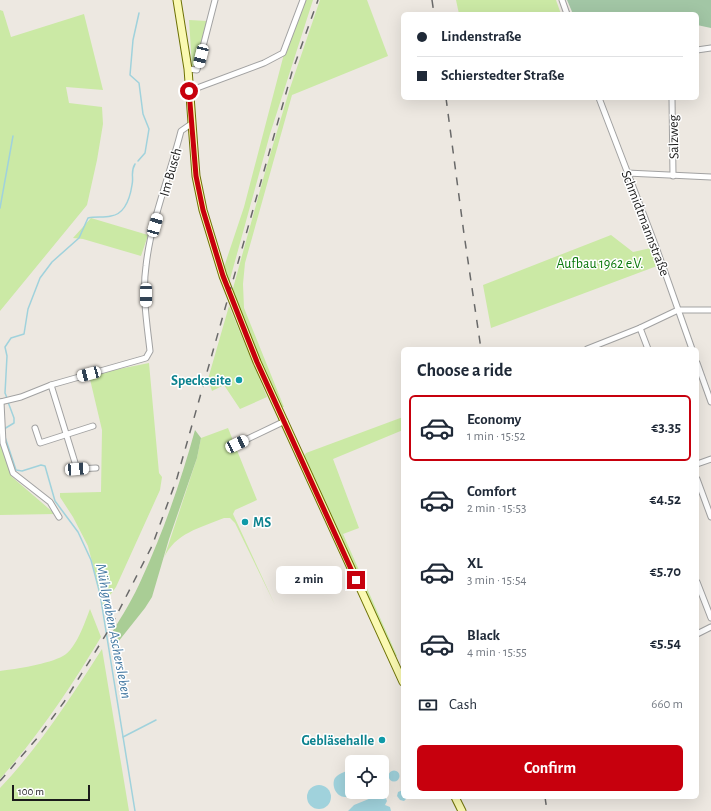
<!DOCTYPE html>
<meta charset="utf-8">
<style>
body{margin:0;font-family:"Alegreya Sans",sans-serif;background:#f6f6f7;color:#1f2937;height:100vh;display:flex;flex-direction:column;font-size:15px;white-space:nowrap}
*{box-sizing:border-box;margin:0}
p{font-size:13px;color:#747a83}
.icon{flex:none;width:22px;height:22px;fill:none;stroke:currentColor;stroke-width:2;stroke-linecap:round;stroke-linejoin:round}
.map{position:relative;flex:1;overflow:hidden}
.panel{position:absolute;left:401px;top:347px;width:298px;height:452px;display:flex;flex-direction:column;background:#fff;border-radius:6px;box-shadow:0 4px 16px #0002}
.panel>*{flex:none}
.top-card{position:absolute;left:401px;top:12px;width:298px;height:88px;border-radius:6px;box-shadow:0 4px 16px #0002;display:grid;align-content:center;height:88px;padding:0 16px;background:#fff}
.buttons{position:absolute;left:345px;top:755px;display:grid;gap:8px}
.buttons a{display:grid;place-items:center;width:44px;height:44px;border-radius:6px;background:#fff;box-shadow:0 4px 16px #0002;font-size:20px}
.scale{position:absolute;left:12px;bottom:10px;width:78px;box-sizing:border-box;padding-left:4px;border:2px solid #1b1b1b;border-top:0;font-size:11px;line-height:14px;white-space:nowrap;color:#1b1b1b;-webkit-text-stroke:3px #fff;paint-order:stroke}
.end{position:absolute;width:18px;height:18px;margin:-9px;border:5px solid #c7000d;background:#fff;box-shadow:0 0 0 2px #fff}
.from{border-radius:50%}
.bubble{position:absolute;height:28px;border-radius:6px;background:#fff;box-shadow:0 4px 16px #0002;font-size:13px;font-weight:700;line-height:28px;text-align:center}
.car{position:absolute;width:12px;height:24px;margin:-12px -6px;border-radius:5px;box-shadow:0 0 3px 1px #0007;background:linear-gradient(#fff 24%,#345 0 40%,#fff 0 76%,#345 0 86%,#fff 0)}
.top-card b{display:flex;align-items:center;gap:14px;height:38px;font-size:15px}
.top-card b+b{border-top:1px solid #e0e1e3}
.top-card i{width:10px;height:10px;background:#1f2937}
ul{padding:0;list-style:none}
li{display:flex;align-items:center;gap:12px;height:66px;margin:0 8px 6px;padding:0 8px;border:2px solid transparent;border-radius:6px}
li div{flex:1}
li b{display:block;font-size:15px}
li em{font-style:normal;font-weight:700}
li.on{border-color:#c7000d}
li>.icon{width:36px;height:36px;stroke-width:1.5}
h2{padding:0 16px;font-size:18px;line-height:48px}
.pay{display:flex;align-items:center;gap:10px;height:44px;padding:0 16px;font-size:15px}
.pay p{margin-inline-start:auto}
.button{display:flex;gap:8px;margin-top:auto;padding:8px 16px}
.button a{flex:1;height:46px;border-radius:6px;background:#c7000d;color:#fff;font-size:16px;font-weight:700;line-height:46px;text-align:center}
.map>svg:first-child{display:block}
</style>
<div class="map">
<svg width="711" height="811" viewBox="0 0 711 811">
<rect width="100%" height="100%" fill="#ede8e1"/>
<g fill="#cbe9a5">
<polygon points="304,0 313,0 270,134 229,283 224,267 244,207 285,50"/>
<polygon points="320,0 367,0 388,56 292,95 245,263 243,284 244,308 284,407 281,407 260,363 232,292 267,165 290,88"/>
<polygon points="456,0 556,0 561,14 459,14"/>
<polygon points="0,10 3,11 11,37 84,14 103,90 66,87 69,103 102,107 103,124 97,160 87,205 0,311"/>
<polygon points="189,20 208,21 196,65 192,66"/>
<polygon points="91,218 148,235 141,256 83,239 73,238"/>
<polygon points="611,235 633,252 651,248 657,266 491,328 483,285"/>
<polygon points="229,306 267,397 240,409 224,385 212,391 208,379"/>
<polygon points="149,363 159,473 162,477 160,490 116,587 103,605 88,546 73,517 60,497 60,493 101,492 102,430 89,375"/>
<polygon points="403,417 403,430 333,459 359,528 343,534 397,656 394,656 304,456 306,453"/>
<path d="M 228,428 L 257,500 L 235,510 L 233,514 L 275,605 L 235,523 L 230,518 L 224,518 C 200,528 175,533 164,558 L 197,458 L 201,438 Z"/>
<polygon points="0,444 12,477 55,514 0,515"/>
<path d="M 90,609 L 101,637 C 71,687 39,735 0,779 L 0,671 C 16,669 49,664 63,656 C 76,649 85,622 90,609 Z"/>
<path d="M 102,649 L 129,811 L 0,811 L 0,788 C 40,746 71,697 102,649 Z"/>
</g>
<path fill="#a9cd95" d="M 195,430 L 201,438 L 197,458 L 169,539 L 152,597 L 145,608 L 118,642 L 114,640 L 111,634 C 122,616 134,597 142,578 C 164,530 181,481 195,430 Z"/>
<polygon fill="#a2c6a5" points="567,0 711,0 711,28 697,25 697,14 573,14"/>
<g fill="#a0d2dc">
<path d="M 352,769 L 352,792 L 360,792 C 355,794 350,798 345,797 C 336,797 331,785 335,778 C 339,773 347,771 352,769 Z"/>
<circle cx="394" cy="776" r="5.5"/>
<circle cx="319" cy="797" r="12"/>
<polygon points="403,790 403,797 408,797 404,801 400,800 397,796 398,792"/>
<polygon points="381,794 385,796 387,801 385,805 390,807 391,811 348,811 354,805"/>
</g>
<g fill="none" stroke-linecap="round" stroke-linejoin="round">
<g stroke="#a0d2dc" stroke-width="1.5">
<polyline points="138,161 145,153 149,129 143,114 139,83 130,75 133,40 139,13"/>
<polyline points="0,208 13,136"/>
<path d="M 7,398 L 5,393 L 7,356 L 5,347 L 11,338 L 24,334 L 28,309 L 40,278 L 52,262 L 79,238 L 88,218 C 96,216 103,218 111,216 C 125,214 130,198 132,185 C 134,177 130,172 135,164"/>
<polyline points="4,429 14,423 14,418 8,402"/>
<polyline points="5,437 16,470 22,471 41,465 45,466 55,501 78,532 91,560 100,594 135,811"/>
<polyline points="123,737 156,720"/>
</g>
<g stroke="#a2a2a2" stroke-width="7">
<g id="street">
<polyline points="562,0 567,14"/>
<polyline points="697,50 711,48"/>
<polyline points="188,69 197,70 215,0"/>
<polyline points="189,91 264,63 283,53 303,0"/>
<polyline points="599,98 656,247 692,349"/>
<polyline points="672,98 673,176"/>
<polyline points="627,173 711,177"/>
<polyline points="640,328 648,349"/>
<polyline points="587,349 640,328 678,310 711,310"/>
<polyline points="697,363 711,402"/>
<polyline points="51,385 77,469 96,468"/>
<path d="M 0,402 L 21,397 L 51,385 L 146,358 L 150,351 C 147,324 142,294 146,266 C 151,220 170,175 181,131 L 191,124"/>
<polyline points="1,402 3,443 13,473 50,502 59,517"/>
<polyline points="35,428 40,443 93,426"/>
<polyline points="237,444 285,421"/>
<polyline points="697,464 711,459"/>
<polyline points="697,479 711,517"/>
<polyline points="697,582 711,618"/>
<polyline points="697,634 711,627"/>
</g>
</g>
<g stroke="#6d7104" stroke-width="9">
<g id="secondary">
<polyline points="177,0 188,69 196,176 203,210 223,276 257,362 403,682"/>
<polyline points="455,797 462,811"/>
</g>
</g>
<use href="#street" stroke="#fff" stroke-width="5"/>
<use href="#secondary" stroke="#faf9b2" stroke-width="7"/>
<g stroke="#696969" stroke-width="1.5" stroke-dasharray="8 8" stroke-linecap="butt">
<polyline points="432,0 434,14"/>
<polyline points="446,98 464,234 481,349"/>
<polyline points="0,781 39,736 64,702 110,628 152,546 177,478 292,72 318,0"/>
<polyline points="545,797 547,811"/>
</g>
</g>
<g fill="none" stroke-linecap="round" stroke-linejoin="round">
<polyline stroke="#c7000d" stroke-width="5" points="189,91 196,176 203,210 223,276 257,362 356,580"/>
</g>
<g fill="#0f9aa8" stroke="#fff" stroke-width="1.5">
<circle cx="239" cy="380" r="4"/>
<circle cx="245" cy="522" r="4"/>
<circle cx="382" cy="740" r="4"/>
</g>
<g text-anchor="middle" stroke-width="3" stroke-linejoin="round" paint-order="stroke">
<g font-size="14" fill="#1b1b1b" stroke="#fff">
<text transform="translate(673 137) rotate(-91)" y="5">Salzweg</text>
<text transform="translate(170 172) rotate(-74)" y="5">Im Busch</text>
<text transform="translate(646 223) rotate(69)" y="5">Schmidtmannstraße</text>
</g>
<g font-size="14" fill="#0a790c" stroke="#fff">
<text x="600" y="268">Aufbau 1962 e.V.</text>
</g>
<g font-size="14" font-weight="bold" fill="#0d838f" stroke="#fff" text-anchor="end">
<text x="231" y="385">Speckseite</text>
<text x="253" y="527" text-anchor="start">MS</text>
<text x="374" y="745">Gebläsehalle</text>
</g>
<g font-size="15" font-style="italic" fill="#457aa3" stroke="#fff">
<text transform="translate(114 631) rotate(79)" y="5">Mühlgraben Aschersleben</text>
</g>
</g>
</svg>
<div class="buttons">
<a><svg class="icon" aria-label="locate" viewBox="0 0 24 24"><circle cx="12" cy="12" r="6"/><path d="M12 2v4M12 18v4M2 12h4M18 12h4"/></svg></a>
</div>
<div class="scale">100 m</div>
<i class="end from" style="left:189px;top:91px"></i>
<i class="end" style="left:356px;top:580px"></i>
<div class="bubble" style="left:276px;top:566px;width:66px">2 min</div>
<i class="car" style="left:201px;top:56px;rotate:194deg"></i>
<i class="car" style="left:155px;top:225px;rotate:16deg"></i>
<i class="car" style="left:146px;top:295px;rotate:180deg"></i>
<i class="car" style="left:89px;top:374px;rotate:255deg"></i>
<i class="car" style="left:237px;top:444px;rotate:65deg"></i>
<i class="car" style="left:77px;top:469px;rotate:86deg"></i>
<div class="top-card">
<b><i class="from"></i>Lindenstraße</b>
<b><i></i>Schierstedter Straße</b>
</div>
<section class="panel">
<h2>Choose a ride</h2>
<ul>
<li class="on"><svg class="icon" aria-label="car" viewBox="0 0 24 24"><path d="M5 17H2v-5l4-1 3-4h7l3 4 3 1v5h-3M9 17h6M6 11h13"/><circle cx="7" cy="17" r="2"/><circle cx="17" cy="17" r="2"/></svg><div><b>Economy</b><p>1 min · 15:52</p></div><em>€3.35</em></li>
<li><svg class="icon" aria-label="car" viewBox="0 0 24 24"><path d="M5 17H2v-5l4-1 3-4h7l3 4 3 1v5h-3M9 17h6M6 11h13"/><circle cx="7" cy="17" r="2"/><circle cx="17" cy="17" r="2"/></svg><div><b>Comfort</b><p>2 min · 15:53</p></div><em>€4.52</em></li>
<li><svg class="icon" aria-label="car" viewBox="0 0 24 24"><path d="M5 17H2v-5l4-1 3-4h7l3 4 3 1v5h-3M9 17h6M6 11h13"/><circle cx="7" cy="17" r="2"/><circle cx="17" cy="17" r="2"/></svg><div><b>XL</b><p>3 min · 15:54</p></div><em>€5.70</em></li>
<li><svg class="icon" aria-label="car" viewBox="0 0 24 24"><path d="M5 17H2v-5l4-1 3-4h7l3 4 3 1v5h-3M9 17h6M6 11h13"/><circle cx="7" cy="17" r="2"/><circle cx="17" cy="17" r="2"/></svg><div><b>Black</b><p>4 min · 15:55</p></div><em>€5.54</em></li>
</ul>
<div class="pay"><svg class="icon" aria-label="cash" viewBox="0 0 24 24"><path d="M3 7h18v10H3z"/><circle cx="12" cy="12" r="2"/></svg>Cash<p>660 m</p></div>
<div class="button"><a>Confirm</a></div>
</section>
</div>
